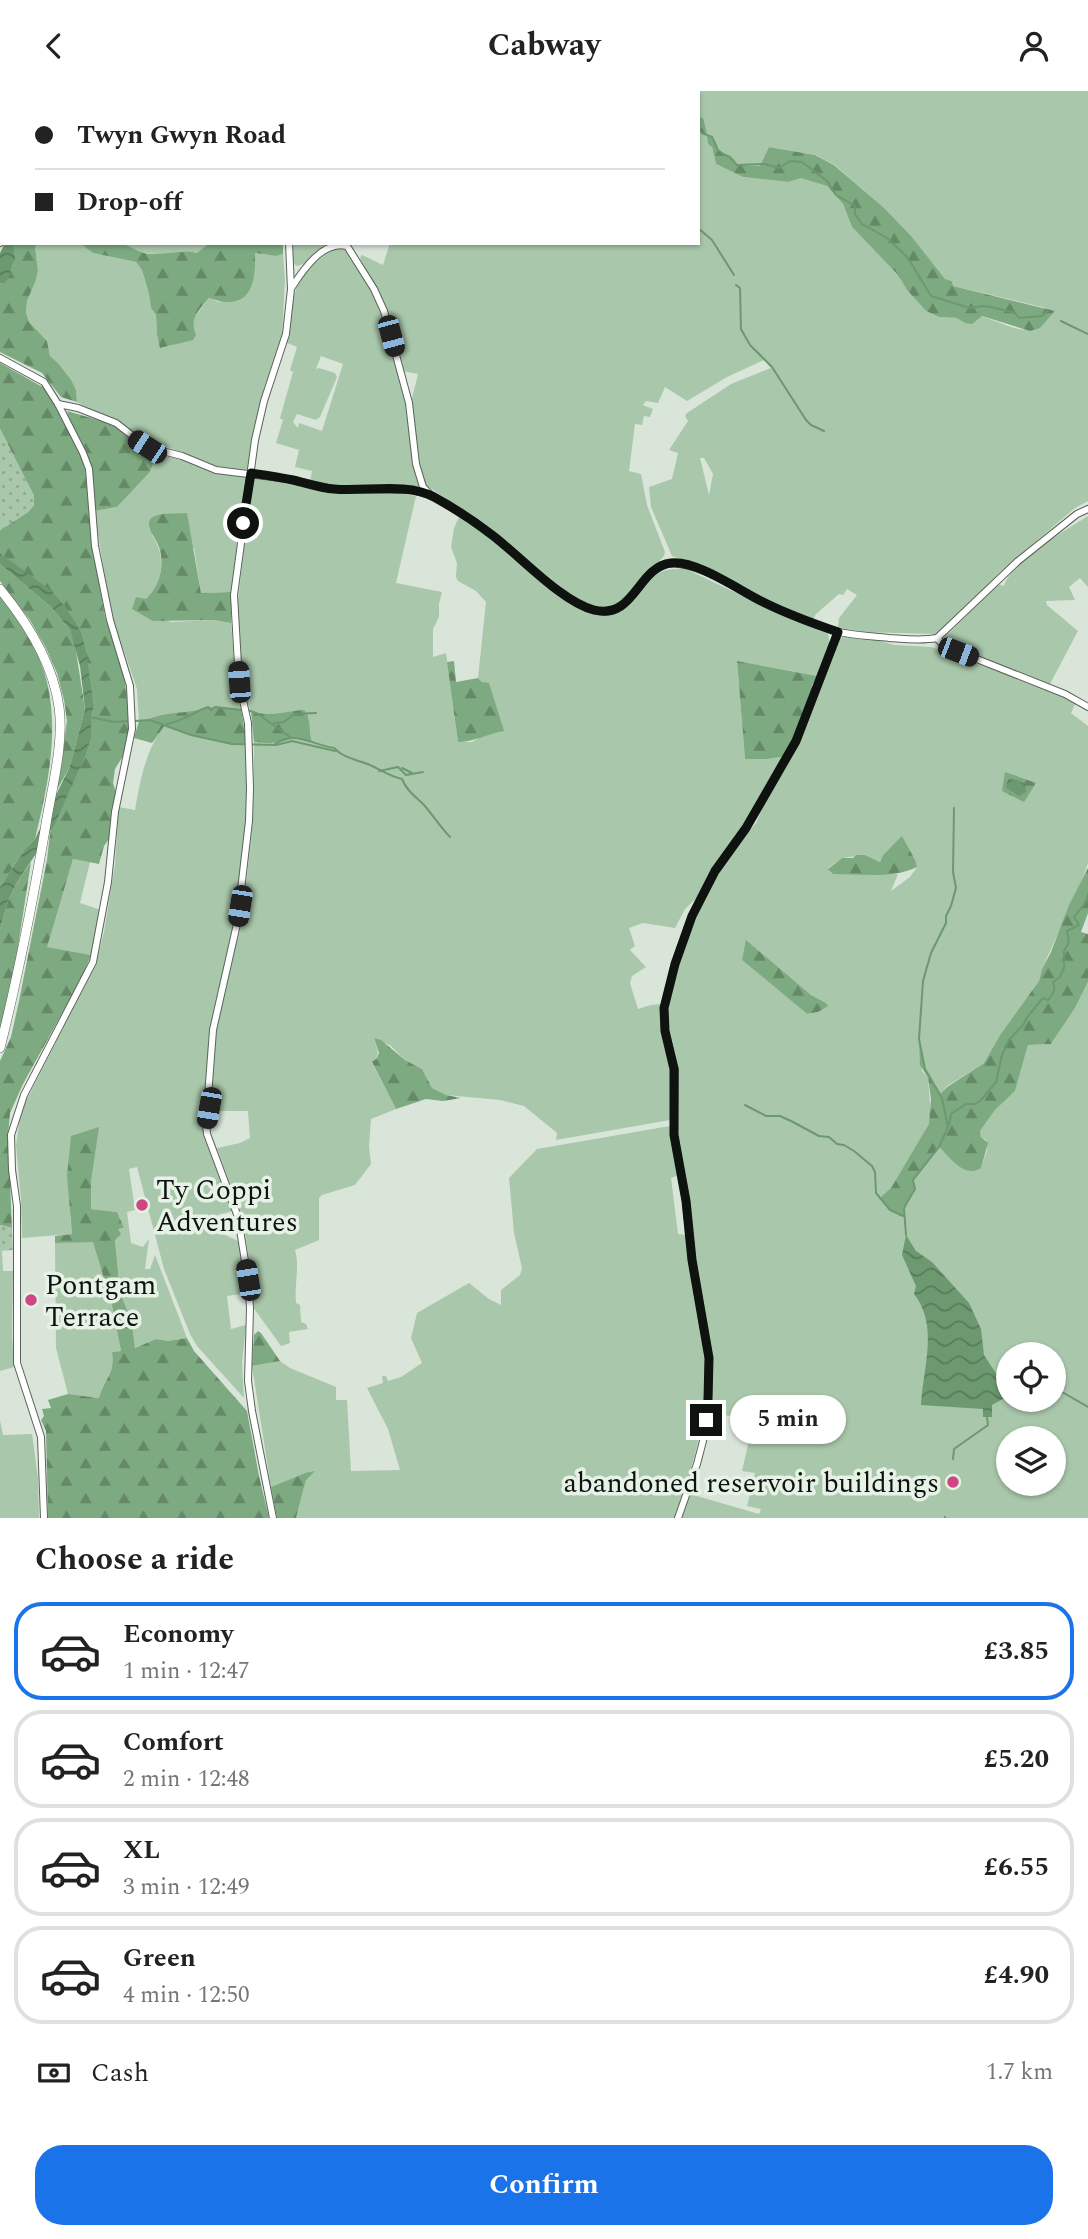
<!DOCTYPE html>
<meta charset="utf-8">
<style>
body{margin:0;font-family:Spectral,serif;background:#f2f2f2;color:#222;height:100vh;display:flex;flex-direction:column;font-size:26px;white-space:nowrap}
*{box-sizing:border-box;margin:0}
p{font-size:23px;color:#767676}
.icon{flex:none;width:38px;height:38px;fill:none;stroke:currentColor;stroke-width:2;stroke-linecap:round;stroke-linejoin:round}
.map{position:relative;height:1427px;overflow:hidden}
.panel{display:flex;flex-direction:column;background:#fff;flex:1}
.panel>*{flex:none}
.banner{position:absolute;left:0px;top:0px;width:700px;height:154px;box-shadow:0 2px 5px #0004;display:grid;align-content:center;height:154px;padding:0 35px;background:#fff}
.tools{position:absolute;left:996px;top:1251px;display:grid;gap:14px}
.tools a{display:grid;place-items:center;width:70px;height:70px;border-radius:50%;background:#fff;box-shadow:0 2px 5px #0004;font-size:35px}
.end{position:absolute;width:32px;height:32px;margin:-16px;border:9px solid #0f130f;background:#fff;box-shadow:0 0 0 4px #fff}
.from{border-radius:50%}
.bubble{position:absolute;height:49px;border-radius:24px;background:#fff;box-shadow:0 2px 5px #0004;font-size:23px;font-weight:700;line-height:49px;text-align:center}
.car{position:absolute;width:21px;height:42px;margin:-21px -10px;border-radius:9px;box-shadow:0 0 5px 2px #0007;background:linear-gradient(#222 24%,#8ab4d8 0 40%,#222 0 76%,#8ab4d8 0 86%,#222 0)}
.banner b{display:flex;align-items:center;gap:24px;height:66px;font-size:26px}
.banner b+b{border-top:2px solid #e0e0e0}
.banner i{width:18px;height:18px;background:#222}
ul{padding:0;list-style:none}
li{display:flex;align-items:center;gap:21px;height:98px;margin:0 14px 10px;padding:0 21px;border:4px solid #e0e0e0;border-radius:28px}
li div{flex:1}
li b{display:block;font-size:26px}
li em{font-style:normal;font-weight:700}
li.selected{border-color:#1a73e8}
li>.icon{width:63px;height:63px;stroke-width:1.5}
h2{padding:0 35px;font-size:32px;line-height:84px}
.pay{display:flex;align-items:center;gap:18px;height:77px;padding:0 35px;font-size:26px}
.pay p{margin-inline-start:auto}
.cta{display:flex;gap:14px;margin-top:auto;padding:14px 35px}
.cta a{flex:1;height:80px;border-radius:28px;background:#1a73e8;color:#fff;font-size:28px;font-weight:700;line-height:80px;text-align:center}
header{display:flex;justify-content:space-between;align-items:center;height:91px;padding:0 35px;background:#fff;font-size:32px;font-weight:700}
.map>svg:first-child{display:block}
</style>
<header><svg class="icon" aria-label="back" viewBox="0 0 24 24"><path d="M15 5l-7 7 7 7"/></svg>Cabway<svg class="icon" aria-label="person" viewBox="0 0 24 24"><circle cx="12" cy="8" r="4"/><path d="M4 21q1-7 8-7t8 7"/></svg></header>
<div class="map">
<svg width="1088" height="1427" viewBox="0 0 1088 1427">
<defs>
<pattern id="industrial-grid" width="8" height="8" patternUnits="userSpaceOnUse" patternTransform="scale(1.75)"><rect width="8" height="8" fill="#cbdccc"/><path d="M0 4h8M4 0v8" fill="none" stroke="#adbcae"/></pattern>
<pattern id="forest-firs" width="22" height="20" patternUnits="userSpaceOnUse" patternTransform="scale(1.75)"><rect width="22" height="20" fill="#7daa80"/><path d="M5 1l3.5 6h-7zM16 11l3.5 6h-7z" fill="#658967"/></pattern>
<pattern id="park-dots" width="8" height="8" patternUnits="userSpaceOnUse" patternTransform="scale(1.75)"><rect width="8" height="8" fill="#a9c7aa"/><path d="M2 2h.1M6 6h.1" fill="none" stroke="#90aa91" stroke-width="1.8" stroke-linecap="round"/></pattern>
<pattern id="water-waves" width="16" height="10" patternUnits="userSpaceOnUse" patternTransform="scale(1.75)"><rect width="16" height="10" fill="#6c996f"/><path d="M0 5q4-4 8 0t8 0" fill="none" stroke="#577c5a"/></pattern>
</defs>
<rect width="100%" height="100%" fill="#dae5da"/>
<polygon fill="url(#industrial-grid)" points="0,0 62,0 62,2 2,2 2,106 0,107"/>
<g fill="#a9c7aa" fill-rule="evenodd">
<polygon points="169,0 285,0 285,2 167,2"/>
<path d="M 295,0 L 1088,0 L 1088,410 L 1075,417 L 1000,481 L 965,517 L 936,543 L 861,541 L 838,536 L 839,527 L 857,504 L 847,498 L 843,504 L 839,503 L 816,523 L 812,530 L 763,509 L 706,478 L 672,465 L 651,416 L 649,396 L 672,388 L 678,362 L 669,359 L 688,330 L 685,325 L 687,322 L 731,293 L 771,277 L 764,269 L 727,286 L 687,310 L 665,296 L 658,312 L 646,310 L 643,314 L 653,318 L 650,326 L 644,325 L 642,334 L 635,333 L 629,380 L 641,383 L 647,414 L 665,461 L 664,465 L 642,489 L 638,490 L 636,495 L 620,515 L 601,517 L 577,509 L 484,433 L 427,395 L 421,386 L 414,338 L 412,307 L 418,283 L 403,280 L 389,225 L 360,167 L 362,164 L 383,174 L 390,152 L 698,152 L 698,35 L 700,39 L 703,27 L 698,25 L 698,2 L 294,2 ZM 716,51 C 719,64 729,65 737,74 L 761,75 L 769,56 L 816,64 L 835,74 L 882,115 L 945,188 L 952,190 L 953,195 L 1042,216 L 1054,221 C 1031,252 1013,235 981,225 L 965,232 L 958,227 L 939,226 L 926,220 L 907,199 L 898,184 L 852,136 L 843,113 L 827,95 L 801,86 L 788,91 L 743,86 L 716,73 L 712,56 ZM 700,367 L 704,367 L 713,383 L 709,404 Z"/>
<polygon points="38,152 75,152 82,154 93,162 136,171 142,179 149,203 151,217 156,224 157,244 161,257 173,254 193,237 193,228 209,207 219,211 255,172 254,162 276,165 283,163 285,189 282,244 265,294 253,346 248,379 216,375 170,357 150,353 77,311 76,299 58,272 50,265 47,250 29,231 26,220 27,210 36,189 38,179 35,156"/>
<path d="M 121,152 L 220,152 L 208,153 L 197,162 C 186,159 180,161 169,162 C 151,165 136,161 121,152 Z"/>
<polygon points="292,152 333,152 307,172 297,175 293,172"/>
<path d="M 338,157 L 346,158 L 377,211 L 383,227 L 407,317 L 412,370 L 419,397 L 333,395 L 310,390 L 312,380 L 295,376 L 299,359 L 276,352 L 283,329 L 280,327 L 293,281 L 290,279 L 297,256 L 287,252 C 292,221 289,194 315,172 C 323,166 329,160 338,157 ZM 321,265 L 343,273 L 322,340 L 299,332 L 298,337 L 293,331 L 297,323 L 316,329 L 320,326 L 337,286 L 335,282 L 319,277 L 316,278 Z"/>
<path d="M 157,363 L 187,370 L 209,380 L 246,386 L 231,501 L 201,502 L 194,457 L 152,444 C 166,465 164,490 146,508 L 170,531 L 214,529 L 231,532 L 237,603 L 241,618 L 208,616 L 192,622 L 164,623 L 150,629 L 139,630 L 137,598 L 117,540 L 109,509 L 94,420 L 117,416 L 150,381 Z"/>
<path d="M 254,385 L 339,401 L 394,401 L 416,405 L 396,492 L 442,501 L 439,513 L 439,526 L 433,538 L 433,566 L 446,562 L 458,651 L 472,651 L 486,643 L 503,639 L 482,591 L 478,587 L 486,511 L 476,500 L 458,490 L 456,486 L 457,472 L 451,456 L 454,437 L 459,426 C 477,438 495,450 512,464 C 535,482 555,504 580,518 C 591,525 611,528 621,520 C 646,499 646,475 686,478 L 772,519 L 827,540 C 833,554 826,573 817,585 L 737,570 L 745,668 L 768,668 L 786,665 L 734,750 L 714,776 L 702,802 L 685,818 L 675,837 L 643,832 L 629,837 L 635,855 L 630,859 L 646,876 L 632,885 L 630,892 L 638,918 L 651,914 L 661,913 L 661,930 L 673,987 L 670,1029 L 556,1049 L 557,1042 L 524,1015 L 500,1009 L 446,1004 L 432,997 L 422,978 L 405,969 L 391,955 L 374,947 C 376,957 382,964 372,972 L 396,1018 L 371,1028 L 369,1056 L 371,1073 L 355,1094 L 322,1104 L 319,1107 L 319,1149 L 295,1159 C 300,1176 294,1194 296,1212 L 300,1214 L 301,1231 L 306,1233 L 308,1238 L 289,1241 L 290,1252 L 281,1255 L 253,1216 L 252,1190 L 243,1128 L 217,1057 L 240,1052 L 250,1047 L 248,1020 L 213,1020 L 212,1010 L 215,945 L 225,892 L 240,840 L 244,813 L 253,730 L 254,651 C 259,651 266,653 272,652 C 291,651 289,643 311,651 L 309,643 L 309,626 L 258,623 L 251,620 L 245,607 L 241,578 L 238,510 L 250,400 Z"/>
<path d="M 1088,425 L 1088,496 L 1080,487 L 1069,496 L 1075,509 L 1046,510 L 1047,514 L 1078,540 L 1050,593 L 944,552 L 944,547 L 998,493 L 1004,495 C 1010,471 1066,439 1088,425 Z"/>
<path d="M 844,546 L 878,549 L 894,554 L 931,556 L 1025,590 L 1076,611 L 1071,622 L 1088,635 L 1088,772 L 1083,787 L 1042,878 L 1039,890 L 1000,944 L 984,972 L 947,995 L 940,1003 L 925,978 L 920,955 L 922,980 L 928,987 L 931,1025 L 929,1033 L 921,1048 L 891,1097 L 904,1117 L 914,1102 L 913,1089 L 939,1056 L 963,1078 L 981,1077 L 987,1059 L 986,1049 L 981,1046 L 980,1040 L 995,1019 L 1015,1000 L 1028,954 L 1051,953 L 1075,917 L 1088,891 L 1088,1427 L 681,1427 L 690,1403 L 759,1423 L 761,1418 L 747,1415 L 755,1382 L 742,1380 L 754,1327 L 710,1323 L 712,1291 L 711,1260 L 695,1173 L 689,1109 L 676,1039 L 677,979 L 665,922 L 671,897 L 693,828 L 712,790 L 730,763 L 756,732 L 769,701 L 799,653 L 839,547 ZM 902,746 L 917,776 L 910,786 L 891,800 L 898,783 L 863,782 L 828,777 L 842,767 L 865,764 L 880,771 L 883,764 ZM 747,850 L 811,904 L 826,912 L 827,915 L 818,921 L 807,923 L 742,869 ZM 1008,1264 L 1054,1264 L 1054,1309 L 1008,1309 ZM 1008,1348 L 1054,1348 L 1054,1393 L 1008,1393 Z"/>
<path d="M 164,634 L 191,644 L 232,653 L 247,653 L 248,714 L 236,824 L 212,928 L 208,950 L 209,975 L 203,1029 L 203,1044 L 228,1111 L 233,1120 L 217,1124 L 221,1142 L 240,1151 L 246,1202 L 227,1205 L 231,1238 L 246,1234 L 242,1272 L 244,1307 L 197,1255 L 190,1243 L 164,1178 L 137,1076 L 129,1078 L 135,1119 L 127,1121 L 131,1152 L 143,1156 L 149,1148 L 145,1178 L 150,1178 L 155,1164 L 187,1247 L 168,1250 L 156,1248 L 135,1257 L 132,1232 L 120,1201 L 115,1148 L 117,1138 L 124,1137 L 117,1121 L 91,1118 L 91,1090 L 70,1124 L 72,1143 L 22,1147 L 21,1108 L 16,1054 L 21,1020 L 96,873 L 104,841 L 115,773 L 119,716 L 135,719 C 141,686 145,662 164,634 Z"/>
<polygon points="73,768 90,771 80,812 101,819 91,864 46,856"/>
<path d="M 670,1035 L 677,1085 L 671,1087 L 678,1143 L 687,1144 C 689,1186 703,1226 706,1268 C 709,1324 693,1375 675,1427 L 296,1427 L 306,1389 L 305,1382 L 271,1396 L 252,1275 L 280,1270 L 290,1277 L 336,1296 L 336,1309 L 347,1309 L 351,1380 L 400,1379 L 388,1338 L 367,1297 L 383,1292 L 382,1285 L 386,1285 L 388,1290 L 401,1286 L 422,1272 L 411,1247 L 417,1222 L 469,1192 L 489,1208 L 501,1214 L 501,1199 L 520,1184 L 522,1177 L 514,1142 L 509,1087 L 537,1058 Z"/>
<path d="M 93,1150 L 112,1214 L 121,1260 L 112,1261 C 115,1284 104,1287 99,1307 L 68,1303 L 56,1257 L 55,1152 Z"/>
<polygon points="0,1160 2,1160 3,1180 13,1180 12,1242 14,1276 0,1280"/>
<polygon points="0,1329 3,1344 32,1343 38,1387 39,1427 0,1427"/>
</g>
<g fill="url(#forest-firs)">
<polygon points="698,25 703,27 707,43 716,51 718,59 730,66 737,74 760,75 769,56 815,64 834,74 882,115 911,145 945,188 952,190 953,195 1055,220 1040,237 1030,240 982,225 972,233 965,232 957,227 939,226 926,220 907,199 898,184 852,136 843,113 827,95 801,87 788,91 743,86 716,73 712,56 708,53 707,43 702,42 698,35"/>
<path d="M 6,152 L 38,152 L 35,156 L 38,179 L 36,189 L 27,210 L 26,221 L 29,231 L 47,250 L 50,265 L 58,272 L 71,289 L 76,299 L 77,311 L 61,306 L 42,282 L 0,261 L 0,192 L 3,193 C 12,181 13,169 13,154 L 4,154 Z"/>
<path d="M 75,152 C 89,152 107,149 120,152 C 131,155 140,163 152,163 C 168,164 181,158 197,162 L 208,153 L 283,152 L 283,163 L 276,165 L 255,162 C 256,196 249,221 209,207 C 198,220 189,228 196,244 L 193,249 L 160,257 L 157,244 L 156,224 L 151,217 L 149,203 L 142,179 L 136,171 L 93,162 L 82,154 Z"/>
<polygon points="0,272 46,298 77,356 85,376 92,452 105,526 124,585 130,630 127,649 123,665 115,678 113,692 116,701 109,748 104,755 99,773 73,768 47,856 91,864 82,886 23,993 10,1022 8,1045 12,1137 0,1134 0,970 11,946 19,910 47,769 50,742 91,648 91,627 94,615 82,543 61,510 0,462 0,439 28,421 34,414 34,405 0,338"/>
<path d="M 67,320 L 112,333 L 120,338 L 136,355 L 157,363 L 150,381 L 117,416 L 94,420 C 93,400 94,379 86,360 C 80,346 71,335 67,320 Z"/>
<path d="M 187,422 L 201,502 L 231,501 L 231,532 L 214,529 L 153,530 L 132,518 L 136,506 L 146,508 C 160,494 165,475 159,456 C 157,448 142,433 153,426 C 161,421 178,423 187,422 Z"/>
<polygon points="0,473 51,516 70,539 75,554 85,618 70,675 57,699 67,630 64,609 57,582 46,557 30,529 0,490"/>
<path d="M 0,504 C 10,519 21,533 30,549 C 66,610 51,682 35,748 L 25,758 L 0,796 Z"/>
<path d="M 454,570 L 456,591 L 478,587 L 482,591 L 489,592 L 504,640 C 487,643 474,651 458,651 L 447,571 Z"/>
<polygon points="737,570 817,585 812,594 811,606 786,665 768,668 745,668"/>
<path d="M 208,616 L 241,618 L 247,653 L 232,653 L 191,644 L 165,634 L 152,652 L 134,647 L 139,630 C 149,629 157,624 167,623 C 183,621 193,621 208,616 Z"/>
<path d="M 304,619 C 312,626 308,641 312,651 C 287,643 293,651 272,652 C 266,653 260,651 254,651 L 251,620 C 268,627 286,620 304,619 Z"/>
<polygon points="1005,681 1036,692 1024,711 1002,700"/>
<path d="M 902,745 L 915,769 L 917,776 C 893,788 860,783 833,783 L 828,778 L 842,767 L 853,767 L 856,764 L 865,764 L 880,771 L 883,764 Z"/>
<polygon points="31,771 13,888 0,941 0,838 8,810 16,793"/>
<path d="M 1088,777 L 1088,822 L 1081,841 L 1088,843 L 1088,891 L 1075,917 L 1051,953 L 1028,954 L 1015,1000 L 995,1019 L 980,1040 L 981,1046 L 988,1052 L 981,1077 C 964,1088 950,1066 939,1056 L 913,1089 L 915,1098 L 904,1117 L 905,1126 L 890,1119 L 880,1107 L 891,1097 L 929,1033 L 931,1008 L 928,987 L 920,974 L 919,948 L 925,978 L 940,1003 L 947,996 L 984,972 L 1000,944 L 1039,890 L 1042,878 L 1051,861 L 1069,814 Z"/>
<polygon points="746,849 811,904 826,912 828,915 818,921 807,923 742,869"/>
<polygon points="374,947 381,949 405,969 422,978 432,997 446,1004 461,1007 443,1010 426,1008 396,1018 372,971 377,967 379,962"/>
<path d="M 99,1036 L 91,1090 L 91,1118 L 117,1121 L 124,1137 L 118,1138 L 121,1143 L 115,1149 L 120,1201 L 132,1232 L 135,1257 L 156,1248 L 168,1250 L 187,1247 L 194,1260 L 247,1320 L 259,1385 L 269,1427 L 48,1427 L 46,1340 L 41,1329 L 44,1325 L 42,1318 L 51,1317 L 48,1309 L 68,1303 L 99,1307 C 105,1286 115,1284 112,1261 L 121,1260 L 112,1214 L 93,1151 L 55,1152 L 55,1145 L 72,1143 L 67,1085 L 71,1045 Z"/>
<polygon points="258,1240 261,1242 280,1270 252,1275 254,1244"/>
<polygon points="315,1380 306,1389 296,1427 277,1427 271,1396 305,1382"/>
</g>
<g fill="url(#park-dots)">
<polygon points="0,338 34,405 34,414 28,421 0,439"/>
<polygon points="0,1134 12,1137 13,1159 0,1160"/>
</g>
<g fill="url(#water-waves)">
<path d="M 13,153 L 15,168 C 9,176 12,188 3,193 L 0,192 L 0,162 L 4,154 Z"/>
<polygon points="0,462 49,498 61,510 76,532 82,543 86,561 94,615 91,627 91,648 85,665 54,735 16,793 8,810 0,838 0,796 25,758 35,748 70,675 85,618 80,575 70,539 51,516 0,473"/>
<polygon points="1008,688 1017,689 1025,693 1026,701 1019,705 1006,697"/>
<path d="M 906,1144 L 916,1160 L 932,1171 L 969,1212 L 981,1238 L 984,1264 L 997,1284 L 1008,1295 L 1008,1305 L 992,1314 L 992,1326 L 983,1326 L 983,1318 L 921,1314 C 923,1276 939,1235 914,1203 L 916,1195 L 902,1164 Z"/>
</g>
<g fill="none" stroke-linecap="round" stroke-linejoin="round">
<g stroke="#6c996f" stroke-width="2">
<polyline points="595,0 596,2"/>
<polyline points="628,0 631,2"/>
<polyline points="698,35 702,42 712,46 718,59 723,63 730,66 737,74 765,73 779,77 790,70 802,71 827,90 836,104 855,115 855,123 862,133 887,147 908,167 931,205 970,217 982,215 991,216 1015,222 1019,227 1042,225 1048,219"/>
<polyline points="698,137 712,149 734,184"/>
<polyline points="736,194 740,197 741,238 750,254 772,276 806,329 811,334 824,340"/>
<polyline points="1061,230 1088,243"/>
<polyline points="248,619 258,623 290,646"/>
<polyline points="90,626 114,631 129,630"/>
<path d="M 135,630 L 150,629 L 191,644 L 232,653 L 274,654 C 293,638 313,654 334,657 C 343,667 358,669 370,674 C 381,679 389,685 402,688 C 407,700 415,705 424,714 C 433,724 440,736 450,746"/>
<polyline points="274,632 284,631 294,623 316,622"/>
<path d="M 167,633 C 181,631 194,621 208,616 L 211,619 L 215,616 L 242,619"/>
<polyline points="276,654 292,650 335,660"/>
<polyline points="402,677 412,682"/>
<polyline points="379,680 398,676 406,684 423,681"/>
<polyline points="745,1014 766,1025 780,1025 793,1031 819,1045 829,1046 837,1053 844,1054 854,1060 872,1075 875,1081 876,1102 890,1119 903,1125"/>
<path d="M 949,1034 L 951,1023 L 966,1013 L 975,1013 L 980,1010 L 996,991 L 1002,964 L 1009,949 L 1023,934 L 1028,925 L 1043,907 L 1048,909 C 1053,903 1056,899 1053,891 L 1060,886 L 1064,877 L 1064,860 L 1069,851 L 1067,840 L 1079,834 L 1074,826 L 1086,811 L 1088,803"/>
<polyline points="906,1144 904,1117 915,1098 913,1089 939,1056 948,1036 942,1007 925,978 919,948 923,890 931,862 946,832 946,825 951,815 956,797 953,781 954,717"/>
<polyline points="1054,1303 1062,1301 1088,1316"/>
<polyline points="953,1368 954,1358 988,1334 987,1326"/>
<polyline points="945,1426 945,1427"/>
</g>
<g stroke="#5a635a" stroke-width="8">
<g id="minor">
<polyline points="117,2 118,0"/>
<polyline points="290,2 290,0"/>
<polyline points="0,152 2,150"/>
<path d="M 292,196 C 303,179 323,149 347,155 L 374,198 L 384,220 L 409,312 L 416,373 L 423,396 L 431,404 C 452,417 475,430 494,445 C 520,466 552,500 582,515 C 637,542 636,466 679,473 C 708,477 736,497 762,510 C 785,522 811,533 836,540 C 853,545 872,545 889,547 C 905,548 921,550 937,547 L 1018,470 L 1077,423 L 1088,418"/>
<polyline points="0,267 44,291 58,313 83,362 89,378 95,455 110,529 130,595 132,638 115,721 108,791 93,871 24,1004 11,1044 12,1079 17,1115 17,1272 41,1346 44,1427"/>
<polyline points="58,313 78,317 116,332 147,356 182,365 216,379 288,388 333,398 411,399 430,404"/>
<polyline points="937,547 944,555 1065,603 1088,616"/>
<polyline points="273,1427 252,1320 248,1290 250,1217 248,1189 238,1126 207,1043 206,1032 213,939 237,833 249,730 250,697 248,632 239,591 234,504 255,349 264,310 286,243 291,198 289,152"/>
<polyline points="678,1427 697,1373 703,1350 708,1308 709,1267 692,1169 686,1110 674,1044 675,979 665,940 664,917 675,873 692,825 715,781 746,737 796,651 838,541"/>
</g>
</g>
<g stroke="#5a635a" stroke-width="10">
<path id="secondary" d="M 0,498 C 27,531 53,572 59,616 C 64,650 53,693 47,727 C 34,804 19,881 0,957"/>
</g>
<g stroke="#658b67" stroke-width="11">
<g id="primary">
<polyline points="46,2 49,0"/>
<polyline points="66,2 68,0"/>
<polyline points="0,31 2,30"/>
<polyline points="0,43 2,42"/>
</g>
</g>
<use href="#minor" stroke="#fff" stroke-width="6"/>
<use href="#secondary" stroke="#fff" stroke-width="9"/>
<use href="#primary" stroke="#bee0c0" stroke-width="10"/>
</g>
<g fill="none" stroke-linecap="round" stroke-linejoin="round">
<path stroke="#0f130f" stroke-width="9" d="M 243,432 L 251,382 C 265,384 279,386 293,389 C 306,392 320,397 334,398 C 364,401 407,391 434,406 C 454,417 474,430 492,444 C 520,465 562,511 594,519 C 635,529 637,476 671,472 C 697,469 740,500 763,511 C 787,523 812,532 838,541 L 796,650 L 746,737 L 715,780 L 692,825 L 675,873 L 664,917 L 665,940 L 674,978 L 674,1044 L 686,1110 L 692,1169 L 709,1267 L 708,1308 L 706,1329"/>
</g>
<g fill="#ce4683" stroke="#e7f2e7" stroke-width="2.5">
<circle cx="142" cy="1114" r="7"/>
<circle cx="31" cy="1209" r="7"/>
<circle cx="953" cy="1391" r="7"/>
</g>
<g text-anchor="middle" stroke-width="7" stroke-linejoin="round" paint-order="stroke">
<g font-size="28" fill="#0f130f" stroke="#e7f2e7" text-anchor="start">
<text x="156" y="1108">Ty Coppi<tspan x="156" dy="32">Adventures</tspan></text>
<text x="45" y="1203">Pontgam<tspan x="45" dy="32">Terrace</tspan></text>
<text x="939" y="1401" text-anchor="end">abandoned reservoir buildings</text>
</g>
</g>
</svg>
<div class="tools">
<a><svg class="icon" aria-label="locate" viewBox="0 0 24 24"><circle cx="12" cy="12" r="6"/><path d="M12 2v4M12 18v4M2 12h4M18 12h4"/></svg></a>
<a><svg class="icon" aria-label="layers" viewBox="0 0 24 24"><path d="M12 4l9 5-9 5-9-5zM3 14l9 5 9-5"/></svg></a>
</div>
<i class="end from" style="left:243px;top:432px"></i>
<i class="end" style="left:706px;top:1329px"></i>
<div class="bubble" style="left:730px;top:1304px;width:116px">5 min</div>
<i class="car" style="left:391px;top:245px;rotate:165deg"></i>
<i class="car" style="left:147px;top:356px;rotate:303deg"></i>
<i class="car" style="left:958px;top:561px;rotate:111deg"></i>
<i class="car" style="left:239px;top:591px;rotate:356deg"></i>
<i class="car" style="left:240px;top:815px;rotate:189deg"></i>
<i class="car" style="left:209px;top:1017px;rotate:190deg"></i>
<i class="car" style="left:248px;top:1189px;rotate:351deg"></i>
<div class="banner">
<b><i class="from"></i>Twyn Gwyn Road</b>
<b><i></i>Drop-off</b>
</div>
</div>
<section class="panel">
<h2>Choose a ride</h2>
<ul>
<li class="selected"><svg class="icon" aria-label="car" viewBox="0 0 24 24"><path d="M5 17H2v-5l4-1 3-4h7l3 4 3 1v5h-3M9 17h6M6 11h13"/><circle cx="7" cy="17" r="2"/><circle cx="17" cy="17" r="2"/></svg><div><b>Economy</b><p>1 min · 12:47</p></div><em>£3.85</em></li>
<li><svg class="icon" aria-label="car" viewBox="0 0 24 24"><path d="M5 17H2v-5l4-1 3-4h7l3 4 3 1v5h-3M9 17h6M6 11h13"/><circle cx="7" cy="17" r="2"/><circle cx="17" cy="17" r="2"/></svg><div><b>Comfort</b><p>2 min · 12:48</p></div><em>£5.20</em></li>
<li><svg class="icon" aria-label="car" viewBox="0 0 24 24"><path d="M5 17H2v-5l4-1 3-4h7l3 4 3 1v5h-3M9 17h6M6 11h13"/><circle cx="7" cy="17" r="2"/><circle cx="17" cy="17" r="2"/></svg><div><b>XL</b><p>3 min · 12:49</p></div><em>£6.55</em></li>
<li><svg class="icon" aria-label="car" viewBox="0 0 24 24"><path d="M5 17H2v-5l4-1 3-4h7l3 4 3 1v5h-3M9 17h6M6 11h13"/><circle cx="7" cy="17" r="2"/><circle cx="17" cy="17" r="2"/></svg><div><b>Green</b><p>4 min · 12:50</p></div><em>£4.90</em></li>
</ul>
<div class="pay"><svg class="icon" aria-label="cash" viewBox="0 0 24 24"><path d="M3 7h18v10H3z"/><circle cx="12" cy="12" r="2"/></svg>Cash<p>1.7 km</p></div>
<div class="cta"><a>Confirm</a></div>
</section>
